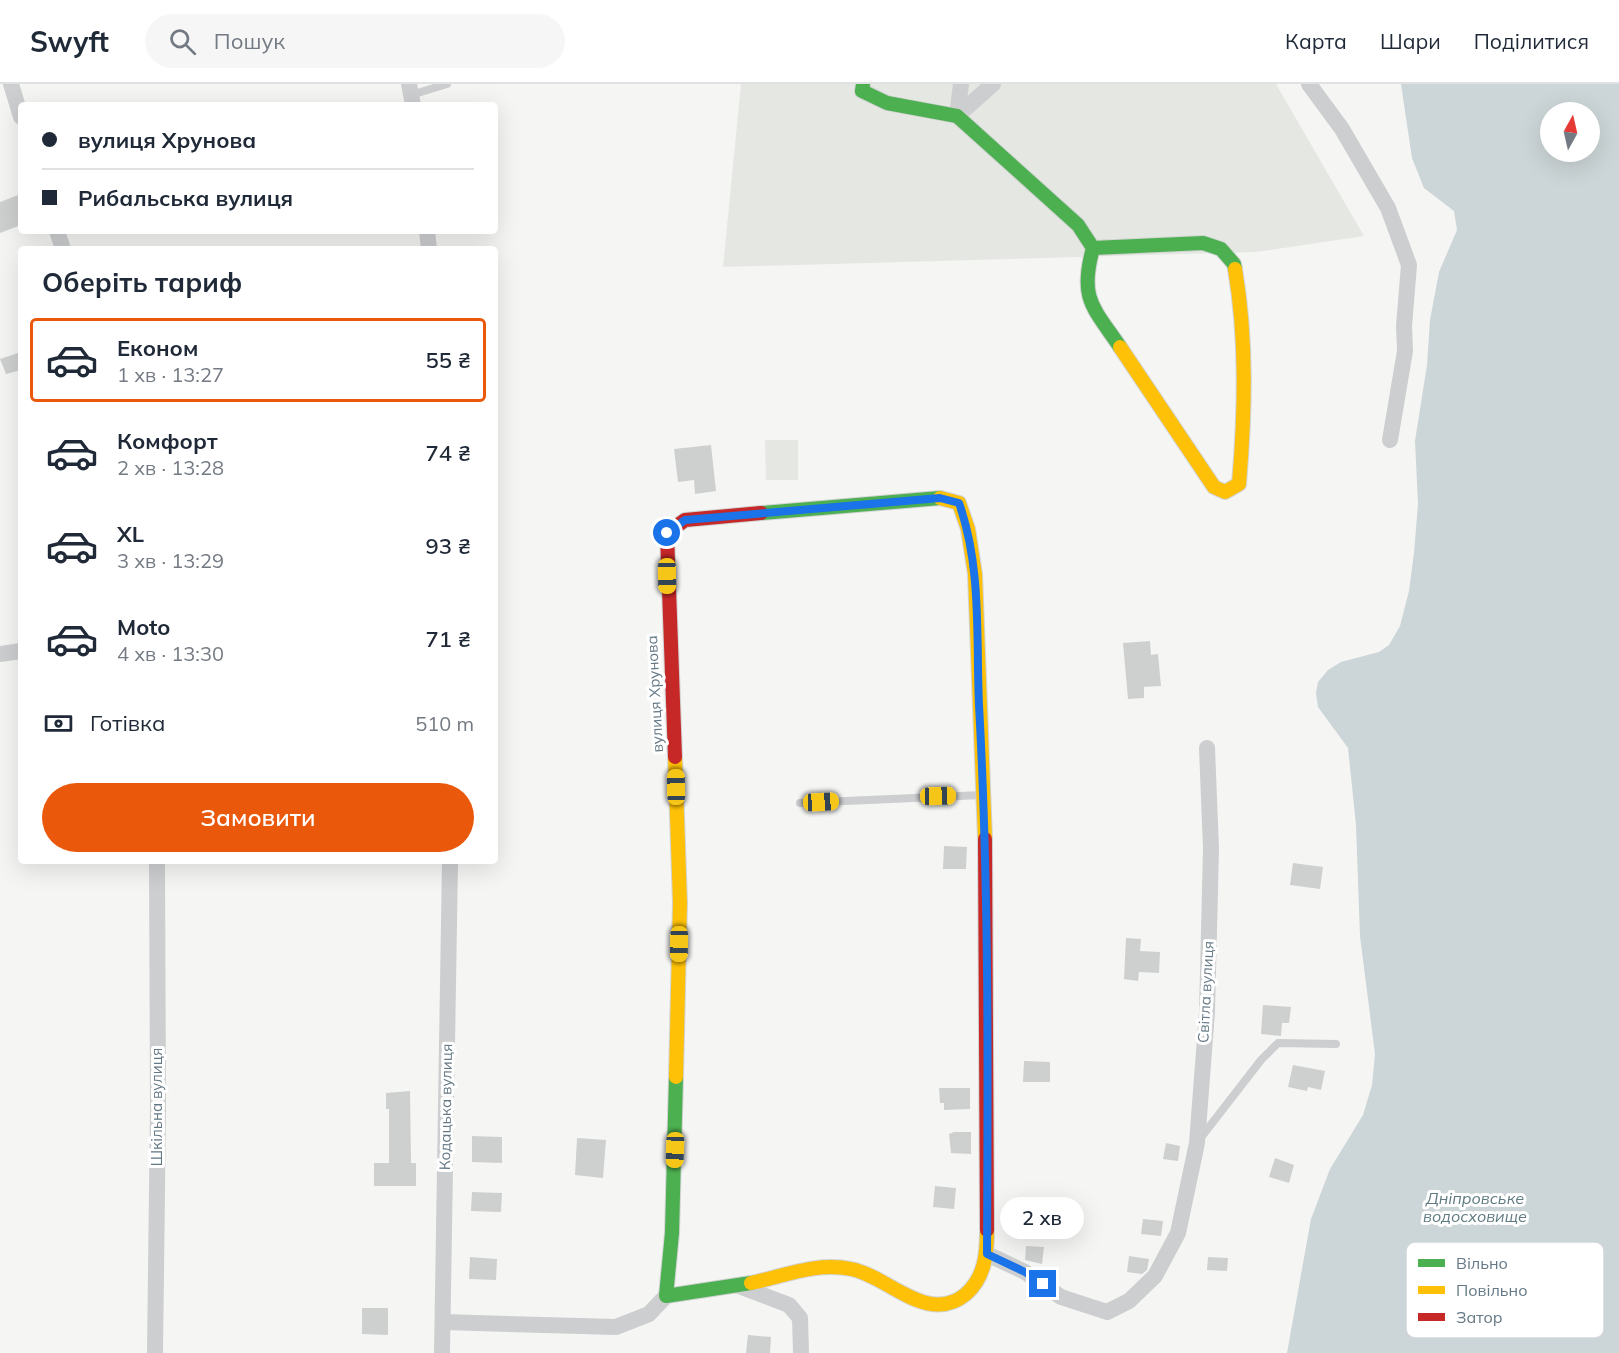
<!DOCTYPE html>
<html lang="uk">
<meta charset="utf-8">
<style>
body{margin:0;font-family:Mulish,sans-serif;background:#f6f6f7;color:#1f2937;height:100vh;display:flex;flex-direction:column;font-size:22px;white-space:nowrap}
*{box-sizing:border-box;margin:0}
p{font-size:20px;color:#747a83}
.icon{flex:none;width:33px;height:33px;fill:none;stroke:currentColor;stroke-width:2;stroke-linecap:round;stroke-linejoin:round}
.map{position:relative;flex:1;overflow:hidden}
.drawer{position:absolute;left:18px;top:162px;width:480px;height:618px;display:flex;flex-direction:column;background:#fff;border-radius:6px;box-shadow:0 6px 24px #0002}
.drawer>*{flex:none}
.top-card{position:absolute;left:18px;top:18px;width:480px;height:132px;border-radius:6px;box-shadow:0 6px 24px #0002;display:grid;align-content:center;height:132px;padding:0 24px;background:#fff}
.needle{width:39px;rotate:8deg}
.buttons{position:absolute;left:1540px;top:18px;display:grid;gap:12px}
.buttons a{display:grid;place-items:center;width:60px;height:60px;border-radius:50%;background:#fff;box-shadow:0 6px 24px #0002;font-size:30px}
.end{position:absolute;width:27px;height:27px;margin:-14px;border:8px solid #1a73e8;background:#fff;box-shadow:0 0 0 3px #fff}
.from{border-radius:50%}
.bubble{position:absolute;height:42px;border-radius:21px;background:#fff;box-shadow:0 6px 24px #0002;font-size:20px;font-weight:600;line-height:42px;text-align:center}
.car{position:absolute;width:18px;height:36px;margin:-18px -9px;border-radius:8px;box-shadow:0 0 4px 2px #0007;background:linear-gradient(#f5c518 24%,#345 0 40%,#f5c518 0 76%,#345 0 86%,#f5c518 0)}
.top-card b{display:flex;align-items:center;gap:21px;height:57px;font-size:22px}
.top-card b+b{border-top:2px solid #e0e1e3}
.top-card i{width:15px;height:15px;background:#1f2937}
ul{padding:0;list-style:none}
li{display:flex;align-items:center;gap:18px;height:84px;margin:0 12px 9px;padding:0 12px;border:3px solid transparent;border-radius:6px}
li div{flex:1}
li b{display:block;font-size:22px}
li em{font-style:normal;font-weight:600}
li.on{border-color:#ea580c}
li>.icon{width:54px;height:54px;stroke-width:1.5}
h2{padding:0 24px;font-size:27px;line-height:72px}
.pay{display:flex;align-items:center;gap:15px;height:66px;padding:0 24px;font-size:22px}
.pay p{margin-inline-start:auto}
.cta{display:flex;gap:12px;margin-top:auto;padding:12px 24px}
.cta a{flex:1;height:69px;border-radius:36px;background:#ea580c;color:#fff;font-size:24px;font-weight:600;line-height:69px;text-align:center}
header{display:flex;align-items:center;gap:36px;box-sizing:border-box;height:84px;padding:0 30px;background:#fff;border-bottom:2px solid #e0e1e3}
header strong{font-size:28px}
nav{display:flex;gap:33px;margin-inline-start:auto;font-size:21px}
.search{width:420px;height:54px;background:#f6f6f7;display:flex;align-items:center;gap:15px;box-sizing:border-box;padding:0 21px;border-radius:33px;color:#747a83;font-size:22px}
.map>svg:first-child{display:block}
</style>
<header>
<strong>Swyft</strong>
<div class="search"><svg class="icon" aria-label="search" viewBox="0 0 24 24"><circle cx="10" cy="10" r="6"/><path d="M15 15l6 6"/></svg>Пошук</div>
<nav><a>Карта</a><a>Шари</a><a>Поділитися</a></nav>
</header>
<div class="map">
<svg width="1619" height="1269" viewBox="0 0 1619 1269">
<rect width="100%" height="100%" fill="#f5f5f4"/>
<g fill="#e5e8e2">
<polygon points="741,0 1276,0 1364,152 1256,168 723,183"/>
<polygon points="765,356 798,356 798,396 766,396"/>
</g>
<path fill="#ccd5d7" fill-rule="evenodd" d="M 1401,0 L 1619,0 L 1619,1269 L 1287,1269 L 1311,1135 L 1330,1085 L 1363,1031 L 1372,1001 L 1375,970 L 1360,852 L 1356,741 L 1348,664 L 1318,623 L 1316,609 L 1318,598 L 1328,586 L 1341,578 L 1379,568 L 1389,561 L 1400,542 L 1409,507 L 1414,469 L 1418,420 L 1415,357 L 1427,281 L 1430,236 L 1439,188 L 1457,146 L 1454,127 L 1424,104 L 1412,74 ZM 1551,28 L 1590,28 L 1590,68 L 1551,68 Z"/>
<g fill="#ced0d0">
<polygon points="21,110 21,141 0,149 0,118"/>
<polygon points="21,268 21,286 6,290 0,275"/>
<polygon points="711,361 716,407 695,410 694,396 678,398 674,365"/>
<polygon points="1150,557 1151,571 1158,570 1161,602 1144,603 1144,614 1128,615 1123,559"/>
<polygon points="944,762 967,763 966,785 943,785"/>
<polygon points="1293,779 1323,783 1320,805 1290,801"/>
<polygon points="1126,854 1141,855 1140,867 1160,868 1159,889 1139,888 1138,897 1124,895"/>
<polygon points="1263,921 1291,923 1289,939 1282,939 1281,952 1261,950"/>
<polygon points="1024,977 1050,978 1050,998 1023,998"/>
<polygon points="1293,981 1325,987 1321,1006 1308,1003 1307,1007 1288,1003"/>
<polygon points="939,1004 970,1004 970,1025 944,1026 944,1019 940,1019"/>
<polygon points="410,1007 411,1079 416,1079 416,1102 374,1102 374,1079 389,1079 389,1025 386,1025 386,1009"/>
<polygon points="954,1048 971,1048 971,1070 951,1069 949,1050"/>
<polygon points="472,1052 502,1053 502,1079 472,1078"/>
<polygon points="577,1054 606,1056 603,1094 575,1091"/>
<polygon points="1166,1059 1180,1062 1178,1077 1163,1075"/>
<polygon points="1275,1074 1294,1081 1289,1099 1269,1093"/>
<polygon points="935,1102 956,1104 954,1125 933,1123"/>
<polygon points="472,1108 502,1109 501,1128 471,1127"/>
<polygon points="1029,1125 1045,1127 1044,1140 1028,1139"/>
<polygon points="1143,1135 1163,1137 1161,1152 1141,1150"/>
<polygon points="1026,1162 1044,1163 1042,1180 1025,1176"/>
<polygon points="1129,1172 1149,1175 1147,1186 1142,1190 1127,1188"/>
<polygon points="470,1173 497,1175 496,1196 469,1195"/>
<polygon points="1208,1173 1228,1174 1227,1187 1207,1186"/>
<polygon points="362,1224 388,1224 388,1251 362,1250"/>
<polygon points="748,1251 771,1253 770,1269 746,1269"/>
</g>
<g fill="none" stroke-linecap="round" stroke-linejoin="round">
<g stroke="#d1d3d3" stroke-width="16">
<g id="fast">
<path d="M 863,0 L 862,7 L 887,19 L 957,32 L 1078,141 L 1093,164 C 1079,215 1093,223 1120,263"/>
<polyline points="1093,164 1203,159 1221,165 1234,180 1235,185"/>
<polyline points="761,429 940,414"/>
<polyline points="676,993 672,1149 666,1212 751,1199"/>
</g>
</g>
<g stroke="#d1d3d3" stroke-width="16">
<g id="slow">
<path d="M 1120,263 L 1214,403 L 1225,408 L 1239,400 C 1245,329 1247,256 1235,185"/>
<polyline points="940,414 959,419 968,445 975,490 985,755"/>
<polyline points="675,673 680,819 676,993"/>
<path d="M 751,1199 C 785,1192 816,1178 851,1185 C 888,1192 928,1242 966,1210 C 985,1193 987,1170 987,1146"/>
</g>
</g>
<g stroke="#d1d3d3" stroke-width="16">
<g id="jam">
<polyline points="675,673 667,449 685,436 761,429"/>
<polyline points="985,755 987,1146"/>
</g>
</g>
<g stroke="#cccecf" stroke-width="8">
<polyline points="411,11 447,0"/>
<polyline points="800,719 982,711"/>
<polyline points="1199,1056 1261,976 1278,959 1336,960"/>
</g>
<g stroke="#cccecf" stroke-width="16">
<polyline points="11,0 21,33"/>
<polyline points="409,0 413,21"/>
<polyline points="1309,0 1342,45 1388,124 1409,181 1404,242 1405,267 1390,356"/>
<polyline points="957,32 993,0"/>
<polyline points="957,32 961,0"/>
<polyline points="57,147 63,165"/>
<polyline points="427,147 429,165"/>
<polyline points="0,570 21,567"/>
<polyline points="987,1170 1025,1188 1061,1213 1107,1228 1129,1217 1155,1192 1178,1149 1197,1059 1207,928 1211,765 1207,664"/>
<polyline points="739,1202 789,1221 800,1234 801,1269"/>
<polyline points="443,1238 616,1243 649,1230 666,1212"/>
<polyline points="155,1269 158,1025 157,777"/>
<polyline points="442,1269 450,777"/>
</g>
<use href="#fast" stroke="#4caf50" stroke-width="14"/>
<use href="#slow" stroke="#ffc107" stroke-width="14"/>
<use href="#jam" stroke="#c62828" stroke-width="14"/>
</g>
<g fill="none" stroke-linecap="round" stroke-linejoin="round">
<path stroke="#1a73e8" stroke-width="8" d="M 667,449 L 685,436 L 940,414 L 959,419 C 982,484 976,554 979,621 C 989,804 988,987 987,1170 L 1025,1188 L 1043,1200"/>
</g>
<g text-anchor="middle" stroke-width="6" stroke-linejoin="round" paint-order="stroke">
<g font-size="15" fill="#647885" stroke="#fff">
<text transform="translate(655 610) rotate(-93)" y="5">вулиця Хрунова</text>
<text transform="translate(1206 908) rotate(-87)" y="5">Світла вулиця</text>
<text transform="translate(157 1023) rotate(-90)" y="5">Шкільна вулиця</text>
<text transform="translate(446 1023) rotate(-89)" y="5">Кодацька вулиця</text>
</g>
<g font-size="16" font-style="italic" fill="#5f7b82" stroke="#fff">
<text x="1475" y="1120">Дніпровське<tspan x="1475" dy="18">водосховище</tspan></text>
</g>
</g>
<rect x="1406" y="1158" width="198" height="96" rx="9" fill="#fff" stroke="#d0d6da" stroke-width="1.5"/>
<rect x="1418" y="1175" width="27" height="8" fill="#4caf50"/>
<rect x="1418" y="1202" width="27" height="8" fill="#ffc107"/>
<rect x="1418" y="1229" width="27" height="8" fill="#c62828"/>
<g font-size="16" fill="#647885">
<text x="1456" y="1185">Вільно</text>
<text x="1456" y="1212">Повільно</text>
<text x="1456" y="1239">Затор</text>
</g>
</svg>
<div class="buttons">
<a><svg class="needle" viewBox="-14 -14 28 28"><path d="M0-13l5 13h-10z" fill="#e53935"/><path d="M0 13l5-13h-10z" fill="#747a83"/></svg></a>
</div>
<i class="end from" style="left:667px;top:449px"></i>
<i class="end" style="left:1043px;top:1200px"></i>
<div class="bubble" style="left:1000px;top:1113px;width:84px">2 хв</div>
<i class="car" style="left:667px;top:492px;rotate:179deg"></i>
<i class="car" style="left:676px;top:703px;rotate:359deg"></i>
<i class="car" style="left:938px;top:712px;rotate:89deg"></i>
<i class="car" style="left:821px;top:718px;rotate:87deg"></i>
<i class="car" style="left:679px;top:860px;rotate:181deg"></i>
<i class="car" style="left:675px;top:1066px;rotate:182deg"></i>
<div class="top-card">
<b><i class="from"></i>вулиця Хрунова</b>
<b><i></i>Рибальська вулиця</b>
</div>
<section class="drawer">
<h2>Оберіть тариф</h2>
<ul>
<li class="on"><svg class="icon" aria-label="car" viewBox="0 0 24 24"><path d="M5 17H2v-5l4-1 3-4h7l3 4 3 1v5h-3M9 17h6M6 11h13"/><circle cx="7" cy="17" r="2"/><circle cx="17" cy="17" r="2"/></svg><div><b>Економ</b><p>1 хв · 13:27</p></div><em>55 ₴</em></li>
<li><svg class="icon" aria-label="car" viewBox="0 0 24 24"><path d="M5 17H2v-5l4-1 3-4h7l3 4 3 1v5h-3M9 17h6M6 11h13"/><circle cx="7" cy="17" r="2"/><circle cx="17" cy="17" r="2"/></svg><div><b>Комфорт</b><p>2 хв · 13:28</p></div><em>74 ₴</em></li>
<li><svg class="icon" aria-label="car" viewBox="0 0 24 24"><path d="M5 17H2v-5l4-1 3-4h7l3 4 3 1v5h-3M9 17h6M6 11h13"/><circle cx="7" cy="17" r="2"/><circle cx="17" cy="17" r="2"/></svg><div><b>XL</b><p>3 хв · 13:29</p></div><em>93 ₴</em></li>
<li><svg class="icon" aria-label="car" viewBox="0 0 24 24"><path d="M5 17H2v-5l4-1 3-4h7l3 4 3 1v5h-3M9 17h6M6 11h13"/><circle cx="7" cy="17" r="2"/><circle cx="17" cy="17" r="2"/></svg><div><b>Moto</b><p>4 хв · 13:30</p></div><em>71 ₴</em></li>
</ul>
<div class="pay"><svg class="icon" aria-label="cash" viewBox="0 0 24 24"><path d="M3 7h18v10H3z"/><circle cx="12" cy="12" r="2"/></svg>Готівка<p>510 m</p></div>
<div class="cta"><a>Замовити</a></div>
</section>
</div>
